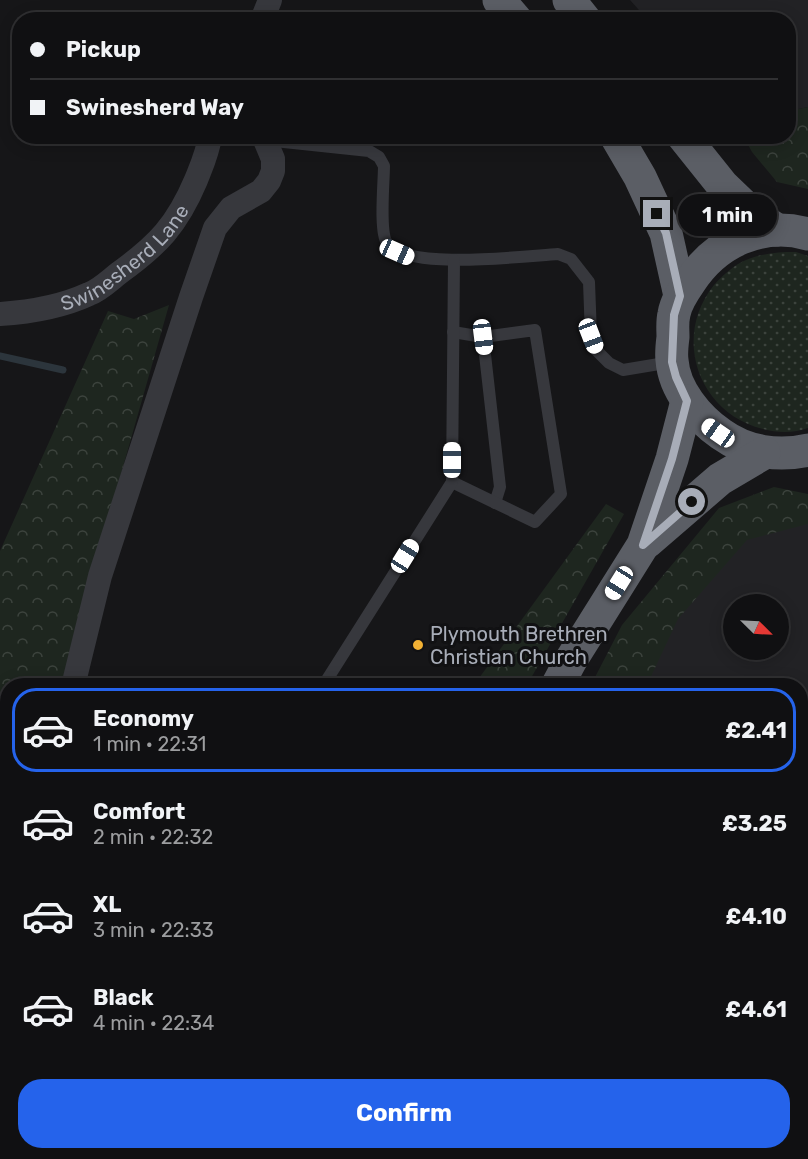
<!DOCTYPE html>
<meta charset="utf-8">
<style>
body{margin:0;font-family:Rubik,sans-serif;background:#1e1e20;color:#f1f3f6;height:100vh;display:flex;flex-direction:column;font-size:22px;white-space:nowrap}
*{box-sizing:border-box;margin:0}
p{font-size:20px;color:#9c9d9f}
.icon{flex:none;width:33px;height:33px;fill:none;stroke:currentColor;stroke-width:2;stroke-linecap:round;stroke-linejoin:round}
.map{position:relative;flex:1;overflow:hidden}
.details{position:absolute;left:0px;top:678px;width:808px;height:482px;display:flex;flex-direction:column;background:#101012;border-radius:24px 24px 0 0;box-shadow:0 3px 15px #0003,0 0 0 2px #303032}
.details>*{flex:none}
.hud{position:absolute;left:12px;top:12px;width:784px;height:132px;border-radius:24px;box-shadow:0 3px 15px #0003,0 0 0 2px #303032;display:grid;align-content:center;height:132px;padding:0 18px;background:#101012}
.needle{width:39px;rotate:114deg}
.controls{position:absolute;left:723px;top:594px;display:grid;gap:12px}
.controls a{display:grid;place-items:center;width:66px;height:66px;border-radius:50%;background:#101012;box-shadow:0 3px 15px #0003,0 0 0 2px #303032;font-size:30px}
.end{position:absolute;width:27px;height:27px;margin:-14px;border:8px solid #a8adb8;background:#111;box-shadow:0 0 0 3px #111}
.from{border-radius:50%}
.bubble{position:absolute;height:42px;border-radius:21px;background:#101012;box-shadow:0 3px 15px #0003,0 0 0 2px #303032;font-size:20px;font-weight:700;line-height:42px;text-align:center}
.car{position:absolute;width:18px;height:36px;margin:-18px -9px;border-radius:8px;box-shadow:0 0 4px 2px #0007;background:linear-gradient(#fff 24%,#345 0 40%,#fff 0 76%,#345 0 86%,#fff 0)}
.hud b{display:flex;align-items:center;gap:21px;height:57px;font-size:22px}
.hud b+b{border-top:2px solid #303032}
.hud i{width:15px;height:15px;background:#f1f3f6}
ul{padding:10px 0 0;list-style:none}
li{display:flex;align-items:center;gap:18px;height:84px;margin:0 12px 9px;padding:0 6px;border:3px solid transparent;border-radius:24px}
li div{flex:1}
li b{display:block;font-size:22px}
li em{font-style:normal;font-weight:700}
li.on{border-color:#2563eb}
li>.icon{width:54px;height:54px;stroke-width:1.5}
.cta{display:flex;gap:12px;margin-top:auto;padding:12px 18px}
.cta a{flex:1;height:69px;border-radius:24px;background:#2563eb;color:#fff;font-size:24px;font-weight:700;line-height:69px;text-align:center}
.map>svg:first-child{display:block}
</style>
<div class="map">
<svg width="808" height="1159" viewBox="0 0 808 1159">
<defs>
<pattern id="grass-dots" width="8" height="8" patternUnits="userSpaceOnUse" patternTransform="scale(1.5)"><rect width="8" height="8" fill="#1e261f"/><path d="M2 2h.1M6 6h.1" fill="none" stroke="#3c433d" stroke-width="1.8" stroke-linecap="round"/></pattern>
<pattern id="forest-crowns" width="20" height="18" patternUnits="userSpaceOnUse" patternTransform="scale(1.5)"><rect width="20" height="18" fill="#1e261f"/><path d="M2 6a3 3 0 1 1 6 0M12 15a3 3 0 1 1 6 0" fill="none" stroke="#3c433d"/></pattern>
</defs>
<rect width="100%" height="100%" fill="#161618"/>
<g fill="#222225" fill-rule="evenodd">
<polygon points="630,0 808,0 808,107 789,111 789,20 647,19"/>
<path d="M 808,522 L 808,1159 L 459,1159 L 462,1152 L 801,1152 L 801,686 L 640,685 L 659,642 L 712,562 L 767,523 ZM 734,604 L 778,604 L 778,650 L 734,650 Z"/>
</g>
<path fill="url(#grass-dots)" d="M 796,252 L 808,256 L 808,428 C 794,433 778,433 763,429 C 698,413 672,337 714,285 C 723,275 734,265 746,260 C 763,253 778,252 796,252 Z"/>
<g fill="url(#forest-crowns)">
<polygon points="808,107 808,189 777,182 752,152 744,137 789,136 789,111"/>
<polygon points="169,305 61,685 8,686 8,855 0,879 0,551 108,311 134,319"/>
<polygon points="774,487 808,494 808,524 747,540 678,619 647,685 591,685 622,625 719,508"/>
<polygon points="606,504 624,514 527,685 474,685"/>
<polygon points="0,946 7,951 7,993 0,987"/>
<polygon points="223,1152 274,1152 280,1159 233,1159"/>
<polygon points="389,1152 462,1152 459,1159 386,1159"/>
</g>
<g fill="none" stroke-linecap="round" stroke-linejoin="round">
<polyline stroke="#2c353c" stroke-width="7" points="0,356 63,370"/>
<g stroke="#37383d" stroke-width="12">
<path d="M 250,136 L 265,140 L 369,151 L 379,157 L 384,166 C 384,181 379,232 387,243 C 405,271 525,256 558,254 L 571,259 L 589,282 L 591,336 L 595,349 L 609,363 L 623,370 L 671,362"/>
<polyline points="483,337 500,487 495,503"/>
<polyline points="452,482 535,522 561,494 535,330 483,337 453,332"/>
<polyline points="323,686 452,482 454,260"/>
<polyline points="801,1061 808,1060"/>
<polyline points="707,1159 712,1152"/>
</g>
<g stroke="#37383d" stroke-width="24">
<polyline points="262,20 270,0"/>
<path id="s1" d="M 0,314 C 31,312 61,307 89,294 C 100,290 110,280 119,273 C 158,245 177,225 196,180 C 202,165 208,152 210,136"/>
<polyline points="73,686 100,576 191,297 215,228 231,208 261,191 269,181 273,171 273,159 265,140"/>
<polyline points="4,900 8,889"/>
</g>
<g stroke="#5b5e65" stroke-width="33">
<polyline points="499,0 516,20"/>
<polyline points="569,0 585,20"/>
<polyline points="616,136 640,177 666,233 680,296"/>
<polyline points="683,136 723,186 748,210 777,230"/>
<path d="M 808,234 C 761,221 716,242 690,282 C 683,292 676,302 674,314 C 672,322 673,330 673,337 C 672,345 671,353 672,360 C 674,390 698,418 721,434 C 746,452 778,457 808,450"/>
<polyline points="647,542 720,479 764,453"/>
<polyline points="557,686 571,660 643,545 672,459 687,401"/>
<polyline points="355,1159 358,1152"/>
</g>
<g stroke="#63666e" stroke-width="33">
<polyline points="0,1019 8,1024"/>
<polyline points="0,1103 8,1108"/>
<polyline points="69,1152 78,1159"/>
<polyline points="184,1152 193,1159"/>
</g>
</g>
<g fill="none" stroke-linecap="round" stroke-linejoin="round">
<polyline stroke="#a8adb8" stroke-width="8" points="657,214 666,233 680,296 674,315 672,362 676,377 687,401 672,459 643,545 692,502"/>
</g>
<circle fill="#f2b134" stroke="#111113" stroke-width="2" cx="418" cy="645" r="6"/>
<g text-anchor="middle" stroke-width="6" stroke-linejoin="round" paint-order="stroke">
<g font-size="20" fill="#a8adb8" stroke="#111113">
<text dy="7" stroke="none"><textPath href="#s1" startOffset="142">Swinesherd Lane</textPath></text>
</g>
<g font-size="20" fill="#a8adb8" stroke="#111113" text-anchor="start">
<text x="430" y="641">Plymouth Brethren<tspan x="430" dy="23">Christian Church</tspan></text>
</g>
</g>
</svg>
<div class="controls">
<a><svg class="needle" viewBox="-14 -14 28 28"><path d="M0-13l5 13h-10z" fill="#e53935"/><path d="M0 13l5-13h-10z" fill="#9c9d9f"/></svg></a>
</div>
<i class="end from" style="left:692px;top:502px"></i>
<i class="end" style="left:657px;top:214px"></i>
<div class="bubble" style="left:678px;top:194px;width:99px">1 min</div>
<i class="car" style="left:397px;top:252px;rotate:114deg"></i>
<i class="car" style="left:591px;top:336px;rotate:159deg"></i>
<i class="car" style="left:483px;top:337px;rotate:173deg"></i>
<i class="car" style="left:718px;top:433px;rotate:305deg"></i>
<i class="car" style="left:452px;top:460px;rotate:0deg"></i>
<i class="car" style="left:405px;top:556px;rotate:32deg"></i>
<i class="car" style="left:619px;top:583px;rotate:212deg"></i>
<div class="hud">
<b><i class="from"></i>Pickup</b>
<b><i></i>Swinesherd Way</b>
</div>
<section class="details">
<ul>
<li class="on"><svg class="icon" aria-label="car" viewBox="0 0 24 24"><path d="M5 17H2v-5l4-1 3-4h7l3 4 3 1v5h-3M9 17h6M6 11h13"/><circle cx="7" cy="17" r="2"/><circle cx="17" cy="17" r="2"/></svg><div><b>Economy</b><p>1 min · 22:31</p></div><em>£2.41</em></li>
<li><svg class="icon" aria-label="car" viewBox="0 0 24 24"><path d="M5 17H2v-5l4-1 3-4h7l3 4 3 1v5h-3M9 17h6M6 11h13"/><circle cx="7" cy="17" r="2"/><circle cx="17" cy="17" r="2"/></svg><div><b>Comfort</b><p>2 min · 22:32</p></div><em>£3.25</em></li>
<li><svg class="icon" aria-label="car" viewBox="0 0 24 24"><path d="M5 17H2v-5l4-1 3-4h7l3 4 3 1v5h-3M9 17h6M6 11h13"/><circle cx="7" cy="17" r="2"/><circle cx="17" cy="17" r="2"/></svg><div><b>XL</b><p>3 min · 22:33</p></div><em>£4.10</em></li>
<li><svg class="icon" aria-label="car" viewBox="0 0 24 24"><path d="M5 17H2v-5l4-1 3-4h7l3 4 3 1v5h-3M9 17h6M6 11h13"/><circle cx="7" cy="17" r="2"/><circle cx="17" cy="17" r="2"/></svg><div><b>Black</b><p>4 min · 22:34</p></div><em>£4.61</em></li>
</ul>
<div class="cta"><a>Confirm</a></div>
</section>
</div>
